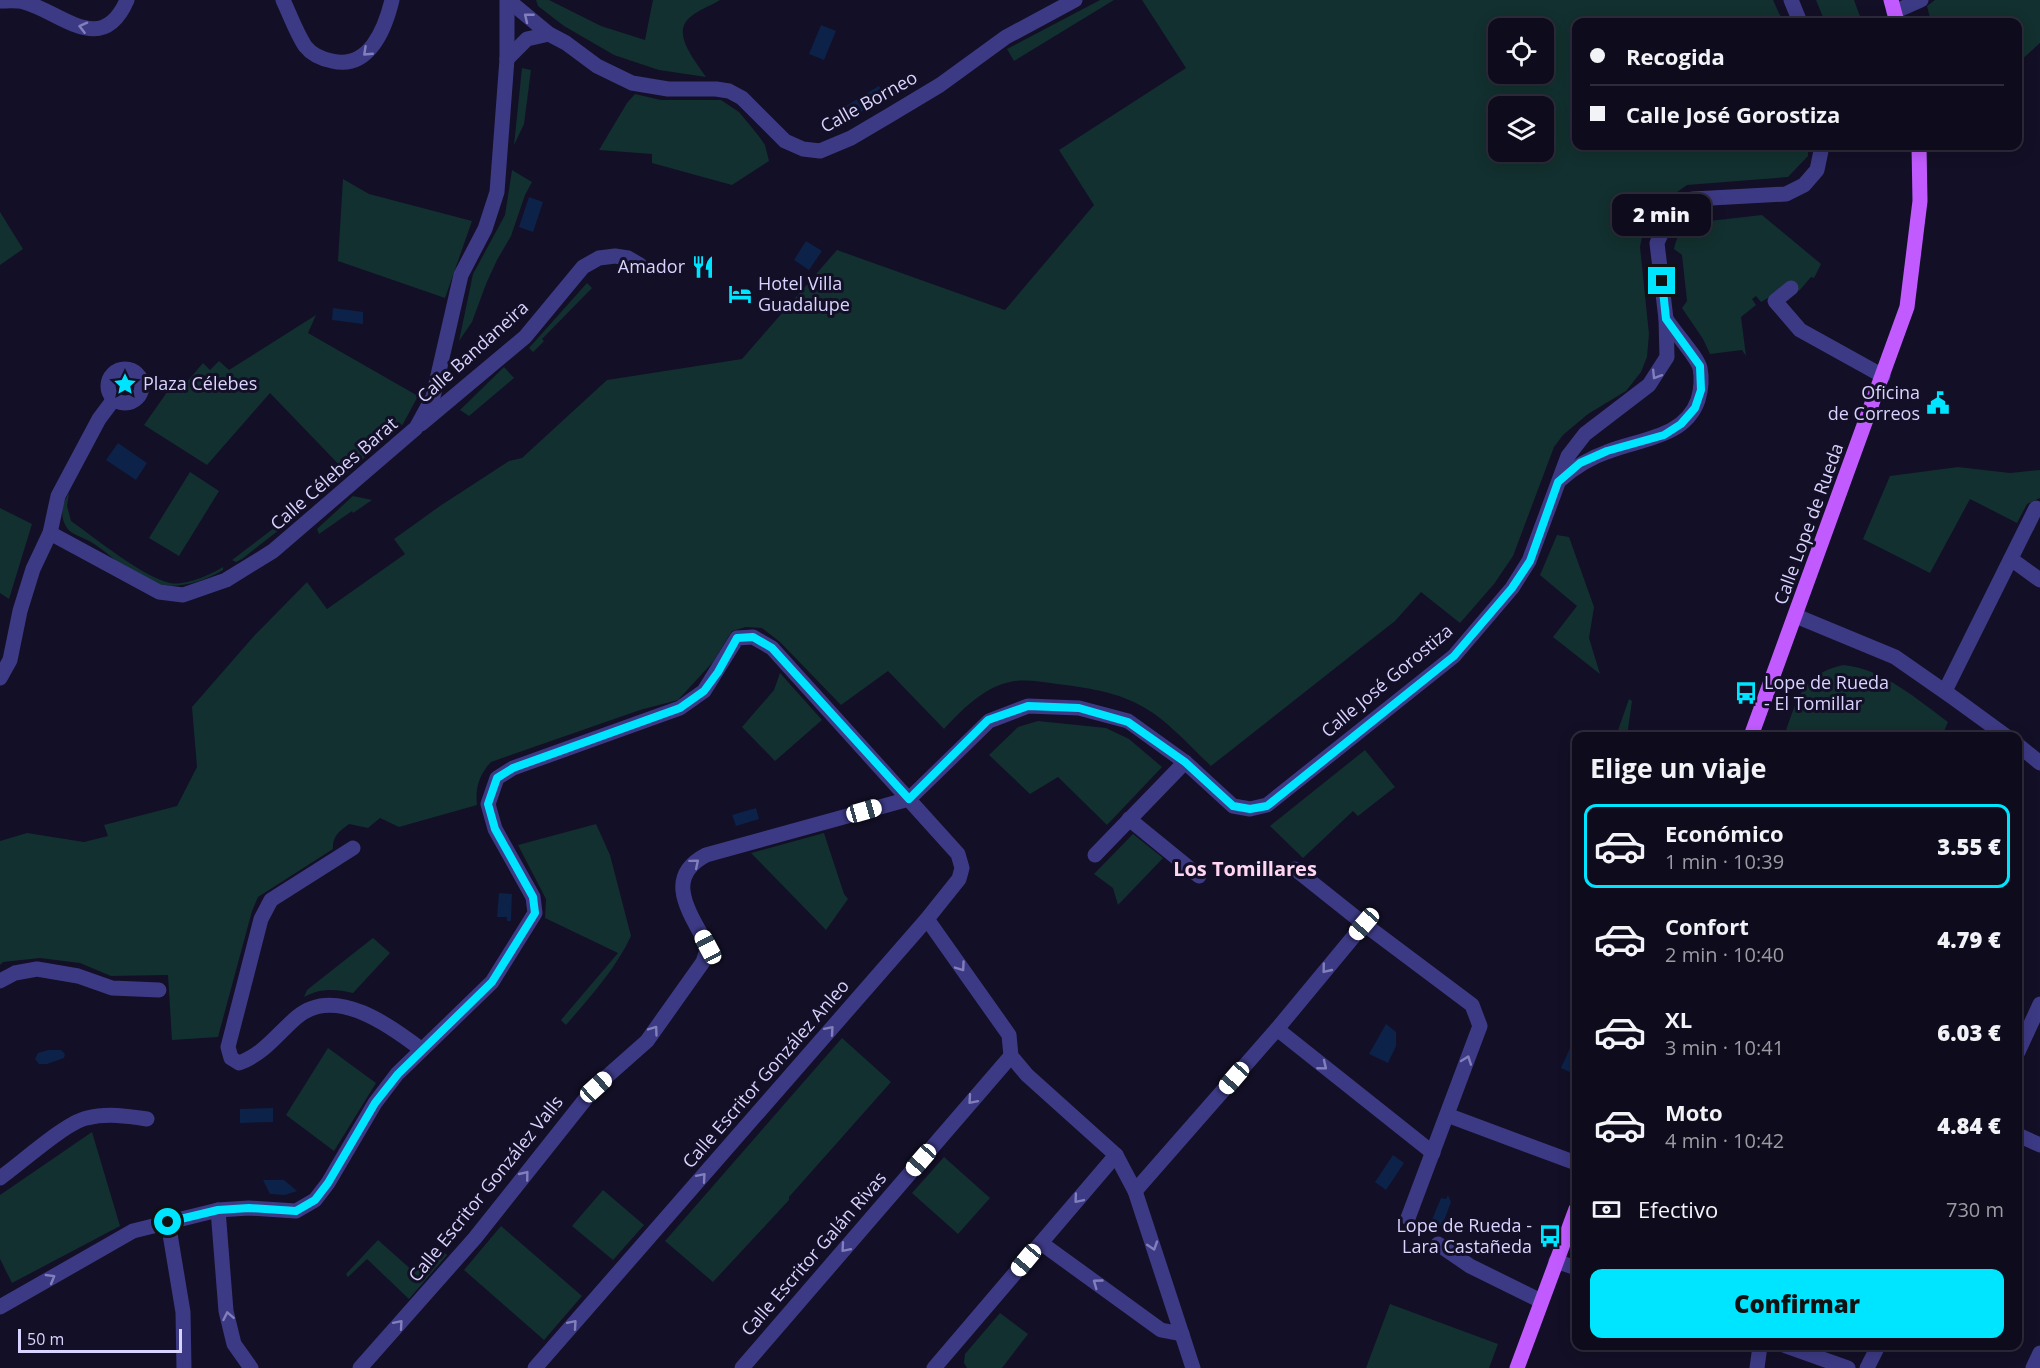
<!DOCTYPE html>
<html lang="es">
<meta charset="utf-8">
<style>
body{margin:0;font-family:"Open Sans",sans-serif;background:#1c1929;color:#f1f3f6;height:100vh;display:flex;flex-direction:column;font-size:22px;white-space:nowrap}
*{box-sizing:border-box;margin:0}
p{font-size:20px;color:#9b9ba3}
.icon{flex:none;width:33px;height:33px;fill:none;stroke:currentColor;stroke-width:2;stroke-linecap:round;stroke-linejoin:round}
.map{position:relative;flex:1;overflow:hidden}
.panel{position:absolute;left:1572px;top:732px;width:450px;height:618px;display:flex;flex-direction:column;background:#0e0b1c;border-radius:12px;box-shadow:0 3px 15px #0003,0 0 0 2px #2e2b3b}
.panel>*{flex:none}
.guide{position:absolute;left:1572px;top:18px;width:450px;height:132px;border-radius:12px;box-shadow:0 3px 15px #0003,0 0 0 2px #2e2b3b;display:grid;align-content:center;height:132px;padding:0 18px;background:#0e0b1c}
.fabs{position:absolute;left:1488px;top:18px;display:grid;gap:12px}
.fabs a{display:grid;place-items:center;width:66px;height:66px;border-radius:12px;background:#0e0b1c;box-shadow:0 3px 15px #0003,0 0 0 2px #2e2b3b;font-size:30px}
.scale{position:absolute;left:18px;bottom:15px;width:164px;box-sizing:border-box;padding-left:6px;border:3px solid #d9d4ff;border-top:0;font-size:16px;line-height:21px;white-space:nowrap;color:#d9d4ff;-webkit-text-stroke:4px #130f26;paint-order:stroke}
.end{position:absolute;width:27px;height:27px;margin:-14px;border:8px solid #00e5ff;background:#111;box-shadow:0 0 0 3px #111}
.from{border-radius:50%}
.bubble{position:absolute;height:42px;border-radius:12px;background:#0e0b1c;box-shadow:0 3px 15px #0003,0 0 0 2px #2e2b3b;font-size:20px;font-weight:800;line-height:42px;text-align:center}
.car{position:absolute;width:18px;height:36px;margin:-18px -9px;border-radius:8px;box-shadow:0 0 4px 2px #0007;background:linear-gradient(#fff 24%,#345 0 40%,#fff 0 76%,#345 0 86%,#fff 0)}
.guide b{display:flex;align-items:center;gap:21px;height:57px;font-size:22px}
.guide b+b{border-top:2px solid #2e2b3b}
.guide i{width:15px;height:15px;background:#f1f3f6}
ul{padding:0;list-style:none}
li{display:flex;align-items:center;gap:18px;height:84px;margin:0 12px 9px;padding:0 6px;border:3px solid transparent;border-radius:12px}
li div{flex:1}
li b{display:block;font-size:22px}
li em{font-style:normal;font-weight:800}
li.current{border-color:#00e5ff}
li>.icon{width:54px;height:54px;stroke-width:1.5}
h2{padding:0 18px;font-size:27px;line-height:72px}
.pay{display:flex;align-items:center;gap:15px;height:66px;padding:0 18px;font-size:22px}
.pay p{margin-inline-start:auto}
.button{display:flex;gap:12px;margin-top:auto;padding:12px 18px}
.button a{flex:1;height:69px;border-radius:12px;background:#00e5ff;color:#111;font-size:24px;font-weight:800;line-height:69px;text-align:center}
.map>svg:first-child{display:block}
</style>
<div class="map">
<svg width="2040" height="1368" viewBox="0 0 2040 1368">
<rect width="100%" height="100%" fill="#130f26"/>
<g fill="#12302f" fill-rule="evenodd">
<path d="M 536,0 L 549,0 L 601,26 L 645,40 L 653,0 L 720,0 C 710,6 696,11 688,19 C 672,35 697,63 706,77 L 659,70 L 614,55 L 564,26 L 538,6 Z"/>
<polygon points="1100,0 1114,0 1014,61 1007,49"/>
<path d="M 1142,0 L 1773,0 L 1783,22 L 1576,22 L 1576,146 L 1808,146 L 1808,156 L 1788,177 L 1687,185 L 1666,200 L 1652,214 L 1644,228 L 1640,247 L 1649,334 L 1647,357 L 1641,372 L 1626,391 L 1588,414 L 1563,435 L 1554,447 L 1513,556 L 1494,584 L 1460,623 L 1421,592 L 1395,621 L 1211,766 C 1192,748 1174,728 1153,713 C 1124,693 1091,688 1057,684 C 1041,682 1022,678 1006,683 C 982,689 961,711 944,729 L 888,671 L 841,705 L 780,642 L 762,628 L 746,627 L 732,631 L 713,662 L 678,700 L 640,710 L 491,762 C 479,775 475,788 477,805 L 399,827 L 380,818 L 368,828 L 349,824 C 340,831 332,836 333,849 L 258,897 L 252,911 L 218,1037 L 172,1040 L 168,975 L 111,976 L 80,963 L 40,958 L 3,962 L 0,965 L 0,841 L 27,833 L 84,842 L 108,836 L 104,825 L 177,806 L 197,767 L 192,707 L 254,636 L 307,582 L 327,609 L 405,554 L 394,539 L 440,506 L 509,461 L 522,458 L 607,380 L 742,359 L 837,250 L 1005,310 L 1094,205 L 1059,150 L 1186,68 ZM 1544,28 L 1544,74 L 1498,74 L 1498,28 ZM 1498,106 L 1544,106 L 1544,152 L 1498,152 Z"/>
<polygon points="1816,0 1854,0 1862,22 1825,22"/>
<polygon points="1935,0 2040,0 2040,43 2018,63 2018,22 1931,22 1927,6"/>
<polygon points="522,68 531,70 524,124 514,145"/>
<polygon points="635,94 661,100 721,100 739,112 758,135 765,145 769,161 732,185 652,163 652,154 599,150 627,103"/>
<polygon points="512,170 532,182 525,195 511,236 497,260 486,284 472,322 459,341 473,274 505,215"/>
<polygon points="343,179 369,194 472,221 445,298 338,261"/>
<polygon points="0,212 23,249 0,265"/>
<path d="M 1762,215 L 1821,264 L 1814,278 L 1811,277 L 1799,291 L 1789,281 L 1775,294 L 1761,302 L 1756,296 L 1752,299 L 1756,305 L 1741,317 L 1746,356 L 1742,350 L 1710,354 L 1703,339 L 1682,308 L 1687,301 L 1682,255 L 1674,249 C 1677,232 1686,224 1701,216 L 1709,221 Z"/>
<polygon points="587,283 592,288 542,339 544,341 533,352 529,348"/>
<polygon points="316,315 308,333 418,396 403,424 347,473 270,393 207,465 144,425 172,385 180,390 203,363 210,370 219,361 229,370"/>
<polygon points="504,367 514,378 469,416 460,410"/>
<polygon points="1958,467 2010,473 2040,470 2040,498 2027,504 2017,523 1970,499 1930,573 1863,539 1890,476"/>
<polygon points="190,472 219,491 179,556 149,538"/>
<path d="M 69,493 L 67,506 L 71,521 C 95,538 143,577 170,583 C 185,586 210,575 223,567 L 223,570 C 205,581 182,588 161,585 C 133,581 114,556 91,542 C 83,537 72,535 67,528 C 59,516 62,504 69,493 Z"/>
<polygon points="353,496 372,500 353,513 352,511 319,534 317,529"/>
<polygon points="0,508 32,524 9,599 0,593"/>
<polygon points="278,525 279,530 242,559 236,562 232,560"/>
<polygon points="1557,535 1569,537 1594,607 1589,638 1600,674 1553,637 1577,606 1540,575"/>
<path d="M 1843,665 C 1882,668 1918,700 1948,722 L 1942,736 L 1784,736 C 1797,701 1801,674 1843,665 Z"/>
<polygon points="780,673 822,720 775,761 742,727 774,690"/>
<polygon points="1629,699 1632,701 1627,736 1616,736"/>
<polygon points="1038,721 1106,728 1129,739 1162,767 1107,825 1058,777 1030,794 989,755 1018,727"/>
<polygon points="1365,750 1395,787 1358,816 1353,811 1303,858 1270,826"/>
<path d="M 596,824 L 610,855 L 631,936 C 615,970 590,997 566,1025 L 561,1020 L 618,953 L 545,918 L 546,899 L 518,845 Z"/>
<polygon points="824,833 844,894 848,899 826,930 751,853"/>
<polygon points="1133,834 1163,858 1118,905 1113,888 1094,874"/>
<path d="M 373,938 L 390,953 L 353,993 C 335,989 321,988 304,997 L 307,990 Z"/>
<polygon points="842,1038 891,1082 789,1197 789,1200 713,1282 665,1241"/>
<polygon points="328,1048 376,1083 334,1151 286,1115"/>
<polygon points="92,1132 120,1226 12,1283 0,1259 0,1195"/>
<polygon points="944,1157 990,1198 958,1234 912,1193"/>
<polygon points="603,1190 644,1225 613,1260 572,1226"/>
<polygon points="501,1226 582,1296 544,1340 464,1270"/>
<polygon points="378,1240 414,1272 437,1247 447,1255 409,1299 367,1259 348,1277 346,1274"/>
<polygon points="1390,1304 1498,1344 1489,1368 1366,1368"/>
<polygon points="1000,1313 1028,1334 1002,1368 967,1368 964,1363 965,1354"/>
</g>
<g fill="#0c2248">
<polygon points="821,25 836,31 824,60 809,54"/>
<polygon points="879,86 886,97 846,121 839,110"/>
<polygon points="529,197 543,202 533,232 519,227"/>
<polygon points="806,241 822,251 809,270 794,260"/>
<polygon points="333,308 363,312 363,324 332,320"/>
<polygon points="118,443 147,463 136,480 106,460"/>
<polygon points="756,808 759,819 736,826 732,815"/>
<polygon points="499,893 512,894 511,921 507,921 507,917 497,917"/>
<polygon points="1386,1024 1396,1032 1396,1046 1388,1063 1369,1054"/>
<polygon points="1574,1039 1576,1040 1576,1075 1561,1068"/>
<polygon points="48,1050 61,1050 65,1054 64,1058 47,1064 39,1064 35,1059 38,1053"/>
<polygon points="273,1108 273,1122 240,1123 240,1109"/>
<polygon points="1393,1155 1404,1163 1386,1190 1375,1182"/>
<polygon points="263,1180 284,1180 297,1191 285,1195 270,1194"/>
<polygon points="1448,1195 1451,1202 1442,1226 1431,1222 1441,1198 1446,1199"/>
</g>
<g fill="none" stroke-linecap="round" stroke-linejoin="round">
<g stroke="#3d3a85" stroke-width="15">
<path d="M 283,0 C 290,15 296,32 305,46 C 312,55 322,59 332,61 C 369,70 385,29 392,0"/>
<polyline points="1791,0 1800,22"/>
<path d="M 0,1 C 7,1 17,0 24,2 C 61,12 102,58 127,0"/>
<polyline points="1894,12 1921,0"/>
<polyline points="1791,288 1775,301 1800,330 1883,376"/>
<circle cx="125" cy="386" r="17"/>
<polyline points="421,424 525,337 583,267 599,258 615,256 628,258 640,265"/>
<path d="M 1560,480 C 1575,467 1589,458 1607,452 C 1639,439 1685,438 1698,400 C 1701,390 1702,378 1700,368 C 1698,358 1673,330 1666,319"/>
<polyline points="50,533 159,592 183,595 226,580 273,551 416,428 433,397 461,275 485,229 497,192 507,59"/>
<polyline points="2011,559 2040,580"/>
<polyline points="1796,616 1895,657 1951,696 2006,736"/>
<polyline points="0,678 10,660 20,611 33,569 50,533 58,496 99,419 114,399"/>
<polyline points="1945,691 2036,508"/>
<polyline points="2018,745 2040,763"/>
<polyline points="1129,819 1199,876"/>
<path d="M 353,848 L 271,900 L 261,919 L 228,1047 L 231,1058 L 239,1063 C 264,1054 277,1034 297,1017 C 335,985 391,1026 422,1050"/>
<polyline points="1095,855 1185,762"/>
<polyline points="1295,869 1364,924 1472,1005 1480,1026 1408,1218"/>
<polyline points="927,919 1009,1035 1011,1056 1027,1075 1116,1155 1135,1191 1193,1368"/>
<polyline points="0,981 15,973 37,969 78,976 112,988 159,990"/>
<polyline points="1277,1029 1433,1153"/>
<polyline points="2018,1052 2040,1004"/>
<polyline points="1447,1115 1576,1163"/>
<polyline points="2018,1135 2040,1145"/>
<path d="M 0,1178 C 20,1164 66,1122 87,1118 C 107,1113 127,1116 147,1119"/>
<polyline points="1135,1191 1277,1029 1364,924"/>
<polyline points="218,1210 226,1311 234,1344 251,1368"/>
<polyline points="168,1222 183,1312 184,1368"/>
<polyline points="1041,1243 1161,1330 1182,1334"/>
<polyline points="1438,1244 1470,1266 1541,1301"/>
<polyline points="0,1307 133,1231 218,1210 249,1208 296,1211 315,1200 328,1183 375,1103 397,1074 492,982 535,913 533,897 495,829 488,804 497,778 513,768 680,708 704,691 737,638 753,637 772,648 958,854 962,868 959,879 927,919 535,1368"/>
<path d="M 360,1368 L 475,1238 L 595,1087 L 647,1041 L 703,962 L 708,947 C 691,914 662,878 706,855 L 909,799 L 989,721 L 1028,706 L 1079,708 L 1128,721 L 1185,762 L 1233,806 L 1250,809 L 1267,805 L 1454,656 L 1512,588 L 1529,561 L 1568,456 L 1585,434 L 1649,385 L 1667,357 L 1666,319 L 1657,243 L 1670,214 L 1693,199 L 1786,194 L 1804,185 L 1817,170 L 1822,146"/>
<polyline points="742,1368 1011,1056"/>
<polyline points="934,1368 1116,1155"/>
<polyline points="1757,1368 1760,1346"/>
<polyline points="1867,1368 1878,1346"/>
<polyline points="2033,1368 2040,1353"/>
</g>
<g stroke="#3d3a85" stroke-width="15">
<polyline points="507,0 507,59"/>
<polyline points="508,0 549,34 566,43 597,66 632,83 668,89 716,89 729,91 742,98 785,141 803,149 820,151 851,138 890,115 940,85 1006,37 1075,0"/>
<polyline points="507,59 527,39 549,34"/>
<polyline points="1556,1261 1576,1268"/>
<polyline points="1786,1346 1848,1368"/>
</g>
<g stroke="#c25bff" stroke-width="15">
<polyline points="1891,0 1897,22"/>
<polyline points="1751,736 1907,307 1920,201 1919,146"/>
<polyline points="1517,1368 1576,1209"/>
</g>
</g>
<defs><path id="oneway-chevron" d="M-2-3.5L2.5 0L-2 3.5" fill="none" stroke-width="1.6" stroke-linecap="round" stroke-linejoin="round" transform="scale(1.5)"/></defs>
<g stroke="#837fbc">
<use href="#oneway-chevron" transform="translate(528 17) rotate(-141)"/>
<use href="#oneway-chevron" transform="translate(83 27) rotate(-166)"/>
<use href="#oneway-chevron" transform="translate(367 52) rotate(137)"/>
<use href="#oneway-chevron" transform="translate(1656 375) rotate(122)"/>
<use href="#oneway-chevron" transform="translate(695 863) rotate(-40)"/>
<use href="#oneway-chevron" transform="translate(961 967) rotate(55)"/>
<use href="#oneway-chevron" transform="translate(1326 969) rotate(129)"/>
<use href="#oneway-chevron" transform="translate(654 1030) rotate(-54)"/>
<use href="#oneway-chevron" transform="translate(830 1030) rotate(-49)"/>
<use href="#oneway-chevron" transform="translate(1467 1060) rotate(-70)"/>
<use href="#oneway-chevron" transform="translate(1323 1066) rotate(39)"/>
<use href="#oneway-chevron" transform="translate(972 1100) rotate(131)"/>
<use href="#oneway-chevron" transform="translate(525 1175) rotate(-51)"/>
<use href="#oneway-chevron" transform="translate(702 1177) rotate(-49)"/>
<use href="#oneway-chevron" transform="translate(1078 1199) rotate(130)"/>
<use href="#oneway-chevron" transform="translate(1153 1246) rotate(72)"/>
<use href="#oneway-chevron" transform="translate(845 1248) rotate(131)"/>
<use href="#oneway-chevron" transform="translate(51 1278) rotate(-30)"/>
<use href="#oneway-chevron" transform="translate(1097 1283) rotate(-144)"/>
<use href="#oneway-chevron" transform="translate(228 1316) rotate(-101)"/>
<use href="#oneway-chevron" transform="translate(399 1324) rotate(-49)"/>
<use href="#oneway-chevron" transform="translate(573 1324) rotate(-49)"/>
</g>
<g fill="none" stroke-linecap="round" stroke-linejoin="round">
<polyline stroke="#00e5ff" stroke-width="8" points="168,1222 218,1210 249,1208 296,1211 315,1200 328,1183 375,1103 398,1074 492,982 535,913 533,897 495,829 488,804 497,778 513,768 680,708 704,691 718,672 737,638 753,637 772,648 909,799 988,720 1028,706 1079,708 1128,722 1185,762 1233,806 1250,809 1267,806 1454,656 1512,588 1530,561 1558,482 1580,463 1607,451 1664,435 1681,424 1695,408 1701,390 1700,366 1666,319 1662,281"/>
</g>
<defs>
<g id="restaurant-bare" transform="scale(1.8)"><path d="M-5-6h1v4h1v-4h1v4h1v-4h1v5L-1.5 .5V6h-2V.5L-5-1ZM5-6V6H3V1.5H1.5Q1.5-4 5-6Z" fill="#00e5ff" stroke="#130f26" stroke-width="2.5" paint-order="stroke"/></g>
<g id="hotel-bare" transform="scale(1.8)"><path d="M-6-4.5h1.5V1H6V5H4.5V3h-9V5H-6ZM-4 0a1.8 1.8 0 1 1 3.6 0ZM.5 0V-2.5h3Q6-2.5 6 0Z" fill="#00e5ff" stroke="#130f26" stroke-width="2.5" paint-order="stroke"/></g>
<g id="sight-bare" transform="scale(1.8)"><path d="M0-6L1.8-2.2L6-1.7L2.9 1.2L3.7 5.4L0 3.3L-3.7 5.4L-2.9 1.2L-6-1.7L-1.8-2.2Z" fill="#00e5ff" stroke="#130f26" stroke-width="2.5" paint-order="stroke"/></g>
<g id="civic-bare" transform="scale(1.8)"><path d="M-.6-6.5H3V-4.5H.6V-3L4-1V1h2V6H-6V1h2V-1L-.6-3ZM-1.2 2.5V6h2.4V2.5Z" fill="#00e5ff" stroke="#130f26" stroke-width="2.5" paint-order="stroke"/></g>
<g id="bus-bare" transform="scale(1.8)"><path d="M-5-6H5V4H4V6H2V4H-2V6H-4V4H-5ZM-3.5-4V0h7V-4ZM-3.5 1.2v1.5H-2V1.2ZM2 1.2v1.5H3.5V1.2Z" fill="#00e5ff" stroke="#130f26" stroke-width="2.5" paint-order="stroke"/></g>
</defs>
<g fill-rule="evenodd">
<use href="#restaurant-bare" x="703" y="267"/>
<use href="#hotel-bare" x="740" y="294"/>
<use href="#sight-bare" x="125" y="384"/>
<use href="#civic-bare" x="1938" y="403"/>
<use href="#bus-bare" x="1746" y="693"/>
<use href="#bus-bare" x="1550" y="1236"/>
</g>
<g text-anchor="middle" stroke-width="6" stroke-linejoin="round" paint-order="stroke">
<g font-size="18" fill="#d9d4ff" stroke="#130f26">
<text transform="translate(869 102) rotate(-29)" y="6">Calle Borneo</text>
<text transform="translate(473 352) rotate(-42)" y="6">Calle Bandaneira</text>
<text transform="translate(334 474) rotate(-41)" y="6">Calle Célebes Barat</text>
<text transform="translate(1809 524) rotate(-70)" y="6">Calle Lope de Rueda</text>
<text transform="translate(1387 681) rotate(-40)" y="6">Calle José Gorostiza</text>
<text transform="translate(766 1074) rotate(-49)" y="6">Calle Escritor González Anleo</text>
<text transform="translate(486 1189) rotate(-51)" y="6">Calle Escritor González Valls</text>
<text transform="translate(814 1254) rotate(-49)" y="6">Calle Escritor Galán Rivas</text>
</g>
<g font-size="18" fill="#d9d4ff" stroke="#130f26" text-anchor="end">
<text x="685" y="273">Amador</text>
<text x="758" y="290" text-anchor="start">Hotel Villa<tspan x="758" dy="21">Guadalupe</tspan></text>
<text x="143" y="390" text-anchor="start">Plaza Célebes</text>
<text x="1920" y="399">Oficina<tspan x="1920" dy="21">de Correos</tspan></text>
<text x="1764" y="689" text-anchor="start">Lope de Rueda<tspan x="1764" dy="21">- El Tomillar</tspan></text>
<text x="1532" y="1232">Lope de Rueda -<tspan x="1532" dy="21">Lara Castañeda</tspan></text>
</g>
<g font-size="20" font-weight="bold" fill="#ffd6f0" stroke="#130f26">
<text x="1245" y="876">Los Tomillares</text>
</g>
</g>
</svg>
<div class="fabs">
<a><svg class="icon" aria-label="locate" viewBox="0 0 24 24"><circle cx="12" cy="12" r="6"/><path d="M12 2v4M12 18v4M2 12h4M18 12h4"/></svg></a>
<a><svg class="icon" aria-label="layers" viewBox="0 0 24 24"><path d="M12 4l9 5-9 5-9-5zM3 14l9 5 9-5"/></svg></a>
</div>
<div class="scale">50 m</div>
<i class="end from" style="left:168px;top:1222px"></i>
<i class="end" style="left:1662px;top:281px"></i>
<div class="bubble" style="left:1612px;top:194px;width:99px">2 min</div>
<i class="car" style="left:864px;top:811px;rotate:74deg"></i>
<i class="car" style="left:1364px;top:924px;rotate:221deg"></i>
<i class="car" style="left:708px;top:947px;rotate:332deg"></i>
<i class="car" style="left:1234px;top:1078px;rotate:221deg"></i>
<i class="car" style="left:596px;top:1087px;rotate:48deg"></i>
<i class="car" style="left:921px;top:1160px;rotate:221deg"></i>
<i class="car" style="left:1026px;top:1260px;rotate:220deg"></i>
<div class="guide">
<b><i class="from"></i>Recogida</b>
<b><i></i>Calle José Gorostiza</b>
</div>
<section class="panel">
<h2>Elige un viaje</h2>
<ul>
<li class="current"><svg class="icon" aria-label="car" viewBox="0 0 24 24"><path d="M5 17H2v-5l4-1 3-4h7l3 4 3 1v5h-3M9 17h6M6 11h13"/><circle cx="7" cy="17" r="2"/><circle cx="17" cy="17" r="2"/></svg><div><b>Económico</b><p>1 min · 10:39</p></div><em>3.55 €</em></li>
<li><svg class="icon" aria-label="car" viewBox="0 0 24 24"><path d="M5 17H2v-5l4-1 3-4h7l3 4 3 1v5h-3M9 17h6M6 11h13"/><circle cx="7" cy="17" r="2"/><circle cx="17" cy="17" r="2"/></svg><div><b>Confort</b><p>2 min · 10:40</p></div><em>4.79 €</em></li>
<li><svg class="icon" aria-label="car" viewBox="0 0 24 24"><path d="M5 17H2v-5l4-1 3-4h7l3 4 3 1v5h-3M9 17h6M6 11h13"/><circle cx="7" cy="17" r="2"/><circle cx="17" cy="17" r="2"/></svg><div><b>XL</b><p>3 min · 10:41</p></div><em>6.03 €</em></li>
<li><svg class="icon" aria-label="car" viewBox="0 0 24 24"><path d="M5 17H2v-5l4-1 3-4h7l3 4 3 1v5h-3M9 17h6M6 11h13"/><circle cx="7" cy="17" r="2"/><circle cx="17" cy="17" r="2"/></svg><div><b>Moto</b><p>4 min · 10:42</p></div><em>4.84 €</em></li>
</ul>
<div class="pay"><svg class="icon" aria-label="cash" viewBox="0 0 24 24"><path d="M3 7h18v10H3z"/><circle cx="12" cy="12" r="2"/></svg>Efectivo<p>730 m</p></div>
<div class="button"><a>Confirmar</a></div>
</section>
</div>
